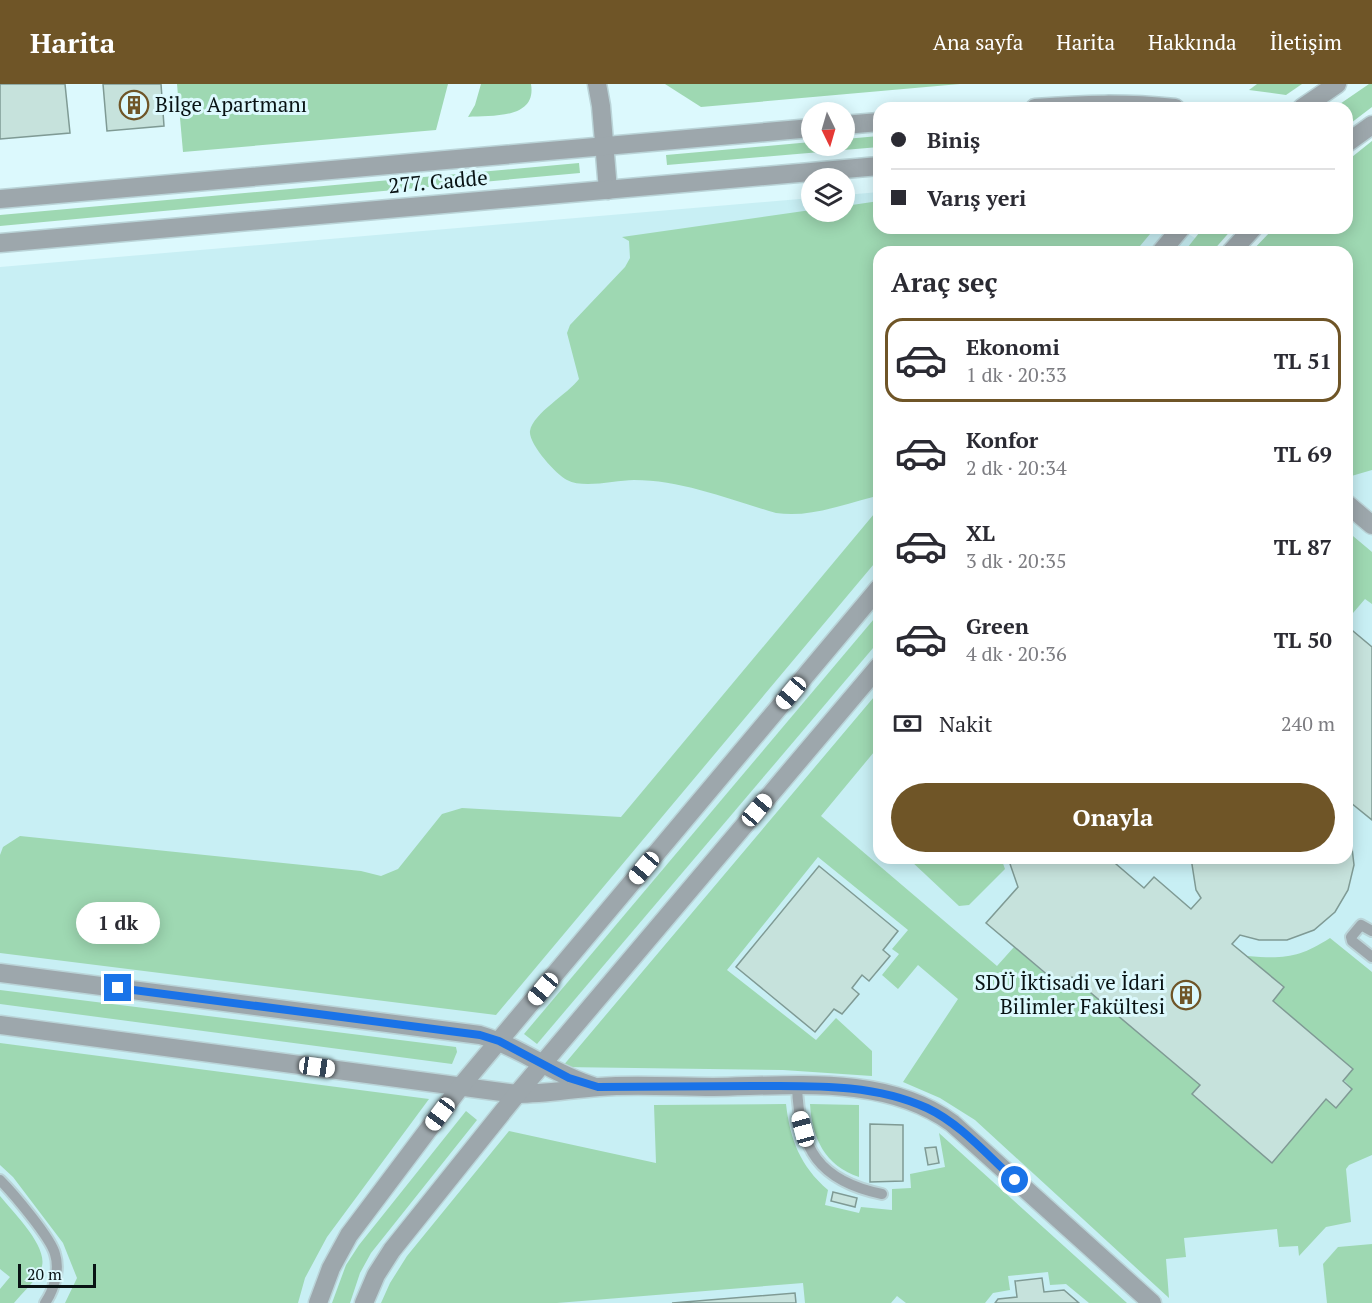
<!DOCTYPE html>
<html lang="tr">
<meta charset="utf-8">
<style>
body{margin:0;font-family:"PT Serif",serif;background:#f7f7f7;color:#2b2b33;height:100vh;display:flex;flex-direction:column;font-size:22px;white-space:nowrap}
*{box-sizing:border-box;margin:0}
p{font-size:20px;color:#7c7c81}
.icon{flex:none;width:33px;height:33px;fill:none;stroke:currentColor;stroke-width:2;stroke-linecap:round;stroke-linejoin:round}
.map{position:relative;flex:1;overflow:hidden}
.details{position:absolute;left:873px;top:162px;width:480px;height:618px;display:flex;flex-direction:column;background:#fff;border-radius:18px;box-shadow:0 3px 15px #0003}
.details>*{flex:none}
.guide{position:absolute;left:873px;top:18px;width:480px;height:132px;border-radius:18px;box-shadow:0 3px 15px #0003;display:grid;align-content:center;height:132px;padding:0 18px;background:#fff}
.needle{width:39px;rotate:175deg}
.fabs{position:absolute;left:801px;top:18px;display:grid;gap:12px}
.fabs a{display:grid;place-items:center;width:54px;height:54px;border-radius:50%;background:#fff;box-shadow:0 3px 15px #0003;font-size:30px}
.scale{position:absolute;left:18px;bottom:15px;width:78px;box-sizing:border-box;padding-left:6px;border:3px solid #091314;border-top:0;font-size:16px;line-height:21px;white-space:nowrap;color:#091314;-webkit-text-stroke:4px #dcf9fd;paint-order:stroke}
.end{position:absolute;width:27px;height:27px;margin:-14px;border:8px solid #1a73e8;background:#fff;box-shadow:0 0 0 3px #fff}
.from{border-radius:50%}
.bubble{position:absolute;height:42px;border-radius:21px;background:#fff;box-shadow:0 3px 15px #0003;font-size:20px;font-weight:800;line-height:42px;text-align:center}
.car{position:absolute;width:18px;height:36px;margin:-18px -9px;border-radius:8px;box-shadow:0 0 4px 2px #0007;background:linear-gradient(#fff 24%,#345 0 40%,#fff 0 76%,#345 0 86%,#fff 0)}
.guide b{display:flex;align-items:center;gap:21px;height:57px;font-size:22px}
.guide b+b{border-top:2px solid #e1e1e2}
.guide i{width:15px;height:15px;background:#2b2b33}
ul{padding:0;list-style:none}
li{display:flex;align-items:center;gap:18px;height:84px;margin:0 12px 9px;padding:0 6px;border:3px solid transparent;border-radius:18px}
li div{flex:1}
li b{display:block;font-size:22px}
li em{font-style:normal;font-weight:800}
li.current{border-color:#6f5527}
li>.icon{width:54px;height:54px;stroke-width:1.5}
h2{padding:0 18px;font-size:27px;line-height:72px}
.pay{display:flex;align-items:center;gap:15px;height:66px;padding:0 18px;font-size:22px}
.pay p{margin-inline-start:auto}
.cta{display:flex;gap:12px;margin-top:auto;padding:12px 18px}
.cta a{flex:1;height:69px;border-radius:36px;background:#6f5527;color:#fff;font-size:24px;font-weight:800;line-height:69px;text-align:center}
header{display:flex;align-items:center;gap:36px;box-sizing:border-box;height:84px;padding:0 30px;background:#6f5527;color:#fff}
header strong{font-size:28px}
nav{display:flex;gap:33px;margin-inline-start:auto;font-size:21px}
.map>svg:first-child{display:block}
</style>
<header>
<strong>Harita</strong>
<nav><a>Ana sayfa</a><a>Harita</a><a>Hakkında</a><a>İletişim</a></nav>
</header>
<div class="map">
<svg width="1372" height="1219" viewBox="0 0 1372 1219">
<rect width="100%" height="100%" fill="#dcf9fd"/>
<polygon fill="#c8eff4" points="1372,57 1372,1219 0,1219 0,183 811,114 812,128 844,128 845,111 879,108 879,144 1179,144 1217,168 879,168 879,774 1347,774 1347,168 1251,168 1274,144 1347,144 1347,77"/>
<g fill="#9ed8b2">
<polygon points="177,0 448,0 436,46 183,68"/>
<path d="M 481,0 L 531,0 C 537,36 491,31 468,33 L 475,21 Z"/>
<polygon points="665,0 960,0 701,23"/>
<polygon points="1257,0 1302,0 1286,11 1249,6"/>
<polygon points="1369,0 1372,0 1372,23 1347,42 1347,24 1334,24"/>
<polygon points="879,52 879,63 667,81 666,71 811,58 812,62 844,62 845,55"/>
<polygon points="1372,57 1372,386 1348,393 1347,168 1251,168 1274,144 1347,144 1347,77"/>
<polygon points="579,79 580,89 0,142 0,131"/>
<path d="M 879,117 L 879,144 L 1155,144 L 1135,168 L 879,168 L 879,417 L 873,413 C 841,421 809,434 776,429 C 731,416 682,396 634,396 C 615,396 584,405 567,396 C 556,391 528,359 530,347 C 533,329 568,310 579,295 L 567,249 L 570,241 L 625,183 L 630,174 L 629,157 L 622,153 L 811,126 L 844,128 L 845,122 Z"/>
<polygon points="1203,144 1233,144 1212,168 1184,168"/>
<polygon points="879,424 879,474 496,931 0,869 0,771 3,763 20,752 361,787 381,792 398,785 442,730 462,724 621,733"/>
<polygon points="1347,447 1372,468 1372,520 1365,515 1347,536"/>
<polygon points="879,529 879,557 537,960 524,950"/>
<path d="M 879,607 L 879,662 L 821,732 L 997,882 L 1014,863 L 1062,904 L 1072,893 L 1200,1001 L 1192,1010 L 1272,1078 L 1326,1015 L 1337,1023 L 1352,1005 L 1273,917 L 1284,903 L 1247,872 C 1284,875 1299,874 1330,854 L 1372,888 L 1372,1071 L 1349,1081 L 1346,1085 L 1351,1138 L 1326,1143 L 1299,1172 L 1298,1162 L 1279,1163 L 1277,1145 L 1184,1154 L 1186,1173 L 1166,1175 L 1169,1214 L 975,1036 L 940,1014 L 903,998 L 958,915 L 918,881 L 898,905 L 882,891 L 899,870 L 892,865 L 908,846 L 818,773 L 727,886 L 816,956 L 836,934 L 872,967 L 872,992 L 783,986 L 562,983 Z"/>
<polygon points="912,774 1001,774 1005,785 969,821 959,822 910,776"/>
<polygon points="0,906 456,963 457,968 452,980 0,920"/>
<polygon points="0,959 429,1015 327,1153 305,1194 298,1219 65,1219 77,1194 63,1159 13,1093 0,1081"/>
<path d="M 786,1020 C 790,1055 800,1082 828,1106 L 825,1121 L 859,1129 L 861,1123 L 892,1126 L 892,1105 L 911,1104 L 910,1090 L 945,1083 L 939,1049 L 1127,1219 L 1089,1219 L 1066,1200 L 1050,1201 L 1048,1188 L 1008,1192 L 1010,1206 L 993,1209 L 985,1219 L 906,1219 L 897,1212 L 891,1219 L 805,1219 L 803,1199 L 557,1219 L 381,1219 L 390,1199 L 407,1172 L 509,1047 L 656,1079 L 654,1021 Z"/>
<path d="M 810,1020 L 859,1021 L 859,1093 C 825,1082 812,1054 810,1020 Z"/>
<polygon points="466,1027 477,1036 371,1169 360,1189 350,1219 332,1219 346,1181 359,1161"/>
<path d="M 0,1112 C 12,1127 47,1161 42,1182 C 38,1195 23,1208 14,1219 L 0,1219 L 0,1205 L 10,1193 L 0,1185 Z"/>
<polygon points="1372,1160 1372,1219 1327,1219 1323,1180 1338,1163"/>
</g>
<g fill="#c6e2dc" stroke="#7f9a94" stroke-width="1.5">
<polygon points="0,0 65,0 70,49 0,55"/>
<polygon points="103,0 161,0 164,42 107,47"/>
<polygon points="1347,542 1372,563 1372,736 1351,719 1347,724"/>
<polygon points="1347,746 1351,755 1354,781 1348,806 1335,828 1314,846 1287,856 1259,856 1240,851 1232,860 1284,903 1273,917 1353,985 1343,997 1352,1005 1336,1024 1326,1015 1272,1079 1192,1010 1200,1001 1072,893 1063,904 986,839 1018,803 1008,774 1109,774 1144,804 1154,793 1191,825 1201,814 1196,806 1191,774 1347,774"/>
<polygon points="819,782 898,847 883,866 890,872 869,897 862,891 852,904 859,910 842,930 834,925 815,948 736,883"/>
<polygon points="870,1040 903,1041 903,1097 870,1098"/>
<polygon points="936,1063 939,1079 928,1081 925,1064"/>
<polygon points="833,1108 857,1114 855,1123 831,1117"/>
<polygon points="1042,1194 1044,1208 1064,1206 1079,1219 995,1219 998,1215 1017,1213 1015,1197"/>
<polygon points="795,1209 796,1219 672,1219"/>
</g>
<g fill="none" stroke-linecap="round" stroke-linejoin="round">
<g stroke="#bad4d8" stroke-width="14">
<g id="service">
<polyline points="1372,847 1361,841 1351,853 1352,857 1372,873"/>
<path d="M 797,1002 C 799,1065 819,1097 882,1110"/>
<path d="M 0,1096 C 13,1109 51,1154 55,1170 C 60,1186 54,1206 45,1219"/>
</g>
</g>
<g stroke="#bad4d8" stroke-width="21">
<g id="minor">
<polyline points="597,0 601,22 608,106"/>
<polyline points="1347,420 1372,441"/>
<path d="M 0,889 L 480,951 C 520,963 553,990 593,1002"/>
<path d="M 0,941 L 517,1010 C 545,1010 571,1005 599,1003 C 636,1000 675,1003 713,1003 C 791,1002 885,990 952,1039 L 1152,1219"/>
</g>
</g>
<g stroke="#bad4d8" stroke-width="21">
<g id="tertiary">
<path d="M 1035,24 C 1085,20 1125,19 1175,24"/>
<polyline points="1302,24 1337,0"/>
<polyline points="844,41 879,38"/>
<polyline points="1347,59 1372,41"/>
<polyline points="0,115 812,44"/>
<polyline points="0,159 879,82"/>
<polyline points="1161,168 1181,144"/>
<polyline points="1231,168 1253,144"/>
<polyline points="318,1219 331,1184 349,1151 461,1002 879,504"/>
<polyline points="364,1219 376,1191 392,1166 517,1010 879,582"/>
</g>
</g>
<use href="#service" stroke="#9da7ac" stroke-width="10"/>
<use href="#minor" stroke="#9da7ac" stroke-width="18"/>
<use href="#tertiary" stroke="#9da7ac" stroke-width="18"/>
</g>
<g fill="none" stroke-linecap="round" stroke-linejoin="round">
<path stroke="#1a73e8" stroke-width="8" d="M 118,904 L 480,951 L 499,957 L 569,994 L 598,1003 C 650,1003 701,1002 753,1002 C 811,1002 873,999 927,1024 C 961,1040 988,1072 1015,1096"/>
</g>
<defs>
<g id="building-ring" transform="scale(1.5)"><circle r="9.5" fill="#dcf9fd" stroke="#6f5527" stroke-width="1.5"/><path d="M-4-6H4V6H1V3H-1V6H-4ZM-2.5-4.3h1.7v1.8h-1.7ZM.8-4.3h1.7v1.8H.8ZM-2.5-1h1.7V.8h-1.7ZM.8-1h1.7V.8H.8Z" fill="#6f5527"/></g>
</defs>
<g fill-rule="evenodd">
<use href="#building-ring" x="134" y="21"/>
<use href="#building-ring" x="1186" y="911"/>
</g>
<g text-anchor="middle" stroke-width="6" stroke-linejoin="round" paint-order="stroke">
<g font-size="21" fill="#091314" stroke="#dcf9fd" text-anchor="start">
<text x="155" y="28">Bilge Apartmanı</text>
<text x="1165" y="906" text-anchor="end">SDÜ İktisadi ve İdari<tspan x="1165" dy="24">Bilimler Fakültesi</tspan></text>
</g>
<g font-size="21" fill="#091314" stroke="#dcf9fd">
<text transform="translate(438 98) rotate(-5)" y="7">277. Cadde</text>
</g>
</g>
</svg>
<div class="fabs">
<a><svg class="needle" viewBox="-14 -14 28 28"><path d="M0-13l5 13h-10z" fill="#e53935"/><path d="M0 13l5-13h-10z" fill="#7c7c81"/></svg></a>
<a><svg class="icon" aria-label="layers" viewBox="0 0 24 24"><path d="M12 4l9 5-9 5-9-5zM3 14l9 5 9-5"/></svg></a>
</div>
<div class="scale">20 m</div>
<i class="end from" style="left:1015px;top:1096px"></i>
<i class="end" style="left:118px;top:904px"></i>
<div class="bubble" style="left:76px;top:818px;width:84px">1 dk</div>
<i class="car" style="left:791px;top:609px;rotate:220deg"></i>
<i class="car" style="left:757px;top:726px;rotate:40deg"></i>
<i class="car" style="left:644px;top:784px;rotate:220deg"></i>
<i class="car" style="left:543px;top:905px;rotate:220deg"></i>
<i class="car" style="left:317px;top:983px;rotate:98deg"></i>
<i class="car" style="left:440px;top:1030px;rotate:217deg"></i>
<i class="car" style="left:803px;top:1045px;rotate:345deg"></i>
<div class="guide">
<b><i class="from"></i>Biniş</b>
<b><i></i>Varış yeri</b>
</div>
<section class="details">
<h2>Araç seç</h2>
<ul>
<li class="current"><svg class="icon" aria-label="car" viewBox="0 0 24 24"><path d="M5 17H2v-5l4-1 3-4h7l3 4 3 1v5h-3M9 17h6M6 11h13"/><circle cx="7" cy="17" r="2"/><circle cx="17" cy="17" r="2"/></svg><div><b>Ekonomi</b><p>1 dk · 20:33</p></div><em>TL 51</em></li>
<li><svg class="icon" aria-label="car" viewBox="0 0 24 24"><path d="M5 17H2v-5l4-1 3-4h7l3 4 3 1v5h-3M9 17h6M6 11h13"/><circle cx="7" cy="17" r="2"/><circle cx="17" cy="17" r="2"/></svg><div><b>Konfor</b><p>2 dk · 20:34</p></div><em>TL 69</em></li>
<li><svg class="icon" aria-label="car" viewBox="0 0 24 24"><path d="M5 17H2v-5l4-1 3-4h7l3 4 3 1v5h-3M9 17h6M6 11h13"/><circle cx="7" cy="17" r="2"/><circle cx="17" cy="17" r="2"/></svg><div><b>XL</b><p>3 dk · 20:35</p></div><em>TL 87</em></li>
<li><svg class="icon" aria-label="car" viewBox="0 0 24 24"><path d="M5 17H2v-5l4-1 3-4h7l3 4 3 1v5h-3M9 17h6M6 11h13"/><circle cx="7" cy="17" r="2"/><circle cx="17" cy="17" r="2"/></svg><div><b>Green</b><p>4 dk · 20:36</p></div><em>TL 50</em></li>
</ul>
<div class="pay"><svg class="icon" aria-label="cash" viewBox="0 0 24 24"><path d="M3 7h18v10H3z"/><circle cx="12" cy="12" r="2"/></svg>Nakit<p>240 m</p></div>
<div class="cta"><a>Onayla</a></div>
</section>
</div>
